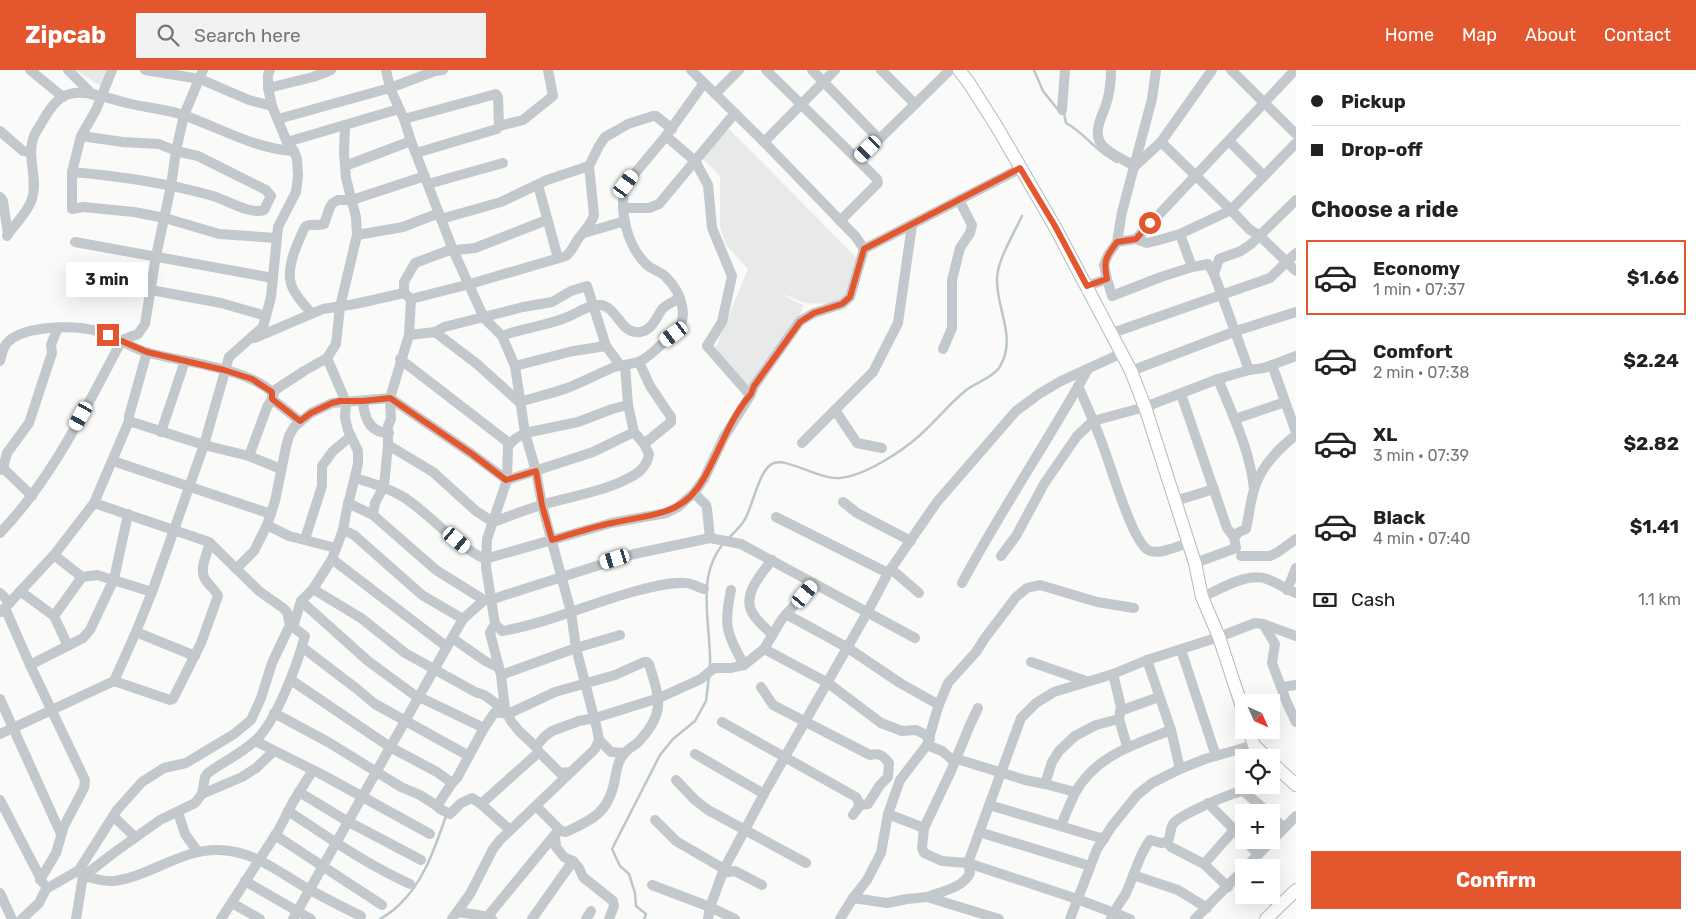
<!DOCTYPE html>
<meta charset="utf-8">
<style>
body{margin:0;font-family:Rubik,sans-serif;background:#f2f2f2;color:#222;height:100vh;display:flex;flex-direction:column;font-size:19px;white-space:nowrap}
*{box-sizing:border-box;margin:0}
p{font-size:16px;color:#767676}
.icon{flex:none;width:28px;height:28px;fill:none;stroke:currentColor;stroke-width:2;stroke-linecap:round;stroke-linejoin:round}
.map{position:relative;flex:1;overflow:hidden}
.sheet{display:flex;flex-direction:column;background:#fff;width:400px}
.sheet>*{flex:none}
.top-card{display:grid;align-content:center;height:110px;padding:0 15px;background:#fff}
.needle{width:32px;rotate:135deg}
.controls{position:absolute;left:1235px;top:624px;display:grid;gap:10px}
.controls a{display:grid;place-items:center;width:45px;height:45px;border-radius:0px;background:#fff;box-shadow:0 5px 20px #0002;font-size:25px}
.end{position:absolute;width:22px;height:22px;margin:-11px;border:6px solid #e4572e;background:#fff;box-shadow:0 0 0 2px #fff}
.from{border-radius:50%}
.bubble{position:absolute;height:35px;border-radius:0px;background:#fff;box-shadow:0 5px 20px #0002;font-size:16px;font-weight:700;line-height:35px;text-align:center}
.car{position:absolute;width:15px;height:30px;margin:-15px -8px;border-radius:6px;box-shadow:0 0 4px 1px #0007;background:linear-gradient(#fff 24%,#345 0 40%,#fff 0 76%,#345 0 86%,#fff 0)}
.top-card b{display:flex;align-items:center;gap:18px;height:48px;font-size:19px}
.top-card b+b{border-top:1px solid #e0e0e0}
.top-card i{width:12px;height:12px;background:#222}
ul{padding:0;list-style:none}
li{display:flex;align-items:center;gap:15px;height:75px;margin:0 10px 8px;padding:0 5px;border:2px solid transparent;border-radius:0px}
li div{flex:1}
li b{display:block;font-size:19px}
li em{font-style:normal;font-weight:700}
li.active{border-color:#e4572e}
li>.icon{width:45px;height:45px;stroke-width:1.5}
h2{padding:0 15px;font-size:22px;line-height:60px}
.pay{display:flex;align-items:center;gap:12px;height:55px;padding:0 15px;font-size:19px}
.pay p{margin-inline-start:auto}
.button{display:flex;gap:10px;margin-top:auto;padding:10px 15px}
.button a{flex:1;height:58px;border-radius:0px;background:#e4572e;color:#fff;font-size:20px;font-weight:700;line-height:58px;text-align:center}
header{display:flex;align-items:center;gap:30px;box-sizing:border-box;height:70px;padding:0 25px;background:#e4572e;color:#fff}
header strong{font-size:24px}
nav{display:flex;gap:28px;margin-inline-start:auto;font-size:18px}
.search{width:350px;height:45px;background:#f2f2f2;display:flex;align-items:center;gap:12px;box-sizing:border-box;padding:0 18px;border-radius:0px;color:#767676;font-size:19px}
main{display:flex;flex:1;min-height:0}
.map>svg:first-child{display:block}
</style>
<header>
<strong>Zipcab</strong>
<div class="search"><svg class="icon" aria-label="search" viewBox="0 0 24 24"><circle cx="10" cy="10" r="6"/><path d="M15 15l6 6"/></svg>Search here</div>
<nav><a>Home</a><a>Map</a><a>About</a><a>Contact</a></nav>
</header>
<main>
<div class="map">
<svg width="1296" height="849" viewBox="0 0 1296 849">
<rect width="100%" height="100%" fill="#fafaf8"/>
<g fill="#e8e9e9">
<polygon points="75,0 107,0 101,16"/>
<polygon points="729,59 857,188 845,225 832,234 805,233 777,222 803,235 797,255 751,318 715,279 748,199 726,175 720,157 720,106 701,87"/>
</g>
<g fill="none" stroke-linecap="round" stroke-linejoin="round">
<g stroke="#bbc7cb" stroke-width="2.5">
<polyline points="1034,0 1043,21 1059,41"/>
<path d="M 1064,43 L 1066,53 C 1085,63 1097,83 1117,92"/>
<path d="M 728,469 C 733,463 741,457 745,449 C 753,436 759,398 774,393 C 788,388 820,410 840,408 C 864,406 901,382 919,366 C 935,352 948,335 965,321 C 975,313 992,308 999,298 C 1018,269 996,239 997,209 C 997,191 1014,163 1022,146"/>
<path d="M 710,598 C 712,558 694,507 724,473"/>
<path d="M 380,849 C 387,845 394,840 399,835 C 424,812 435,777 446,746"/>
<polyline points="644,849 646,844 636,836 635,823 629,804 620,796 612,779 660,685 673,669 695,651 706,631 709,606"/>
</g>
<g stroke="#b5babe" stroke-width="14">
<g id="major">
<polyline points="959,0 969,13 997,57 1055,157 1131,301 1145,337 1195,493 1202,527 1219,567 1244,643"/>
<polyline points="1249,660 1254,675 1267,688"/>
<polyline points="1271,692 1296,715"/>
<polyline points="1266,849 1296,820"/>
</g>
</g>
<g stroke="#c3c8cc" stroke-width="10">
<polyline points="30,0 63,27"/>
<polyline points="68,0 93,25"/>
<polyline points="112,0 96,40 81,66 72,102 72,139 83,137 134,142 165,148 219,164 277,168"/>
<polyline points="145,0 200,9 249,30 272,36"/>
<polyline points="386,0 390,18 404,49 411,71 453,180 484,248 502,266 515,296 525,363 536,401 542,435 571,542 576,578 597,659 599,670 595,679 500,770 493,779 470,824 452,849"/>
<polyline points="691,0 764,72 856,167 864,179 1021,98"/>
<polyline points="766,0 858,90 950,0"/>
<polyline points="812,0 879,69"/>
<polyline points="881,0 915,34"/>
<path d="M 1111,0 C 1111,10 1110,21 1107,31 C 1104,44 1093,58 1100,72 C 1104,81 1126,91 1135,96 L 1161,72 L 1212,0"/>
<polyline points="1231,0 1296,64"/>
<polyline points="268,18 313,7 331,0"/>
<polyline points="715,24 739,0"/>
<polyline points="1062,40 1065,0"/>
<polyline points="278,49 390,18 435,1 443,0"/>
<polyline points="404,49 496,24 498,27 499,56"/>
<polyline points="0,61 23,81 30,82"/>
<polyline points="666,66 695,91 708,115 712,158 732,206 722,252 707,276 750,325"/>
<polyline points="1229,71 1264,106"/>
<polyline points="287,72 399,39"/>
<polyline points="764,72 835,0"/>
<polyline points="1296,73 1231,140 1249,159 1260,166 1296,201"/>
<polyline points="416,83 497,59 499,56 523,50 553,26 548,0"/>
<polyline points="345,96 411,71"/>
<path d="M 72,102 C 119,106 167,113 213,126 C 227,130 250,145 264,140 L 271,126 L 266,120 L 198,86 L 176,81 L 159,74 L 123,72 L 81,66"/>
<polyline points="428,114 503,93"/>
<polyline points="538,115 558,188"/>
<polyline points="0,127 3,131 8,164 7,166"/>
<polyline points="1296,130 1251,174 1241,181 1219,189 1214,204 1249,300 1264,298 1296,286"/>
<polyline points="623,138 649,138 659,134 735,43"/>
<polyline points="441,149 501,132 547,110 589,96"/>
<polyline points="840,151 878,113 877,109 858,90"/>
<polyline points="584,163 625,151"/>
<path d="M 8,164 C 16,153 28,142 32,129 C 39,107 24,83 36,62 C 43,51 52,32 64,26 C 82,17 109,29 127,33 C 146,38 168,39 186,46 C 222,59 256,79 294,81"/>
<polyline points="1180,164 1192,197"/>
<polyline points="357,165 403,157 439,143"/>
<polyline points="1136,169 1295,0"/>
<polyline points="75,172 273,208"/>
<polyline points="1117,172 1136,169 1147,173 1159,170 1180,164 1231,140 1161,72"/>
<polyline points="71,203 97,210 221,233 266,246"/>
<polyline points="1107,209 1112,226 1161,207 1192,197 1208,194 1214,204"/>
<polyline points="1087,216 1107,209 1104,195 1108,185 1117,172 1122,142 1152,29 1156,0"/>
<path d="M 411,229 L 470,214 L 566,186 C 572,181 574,175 578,169 C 584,161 591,155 594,145 L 589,96 L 599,76 L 605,67 L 616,61 L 628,54 L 653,46 L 656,46 L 672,59"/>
<polyline points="411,229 404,223 404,212 415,193 447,181 475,178 547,150"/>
<path d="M 311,243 C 304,234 294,225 291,214 C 286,196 298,172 305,157 C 311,152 318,157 324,154 L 330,137 L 333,133 L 338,130 L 352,130 L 425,106"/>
<path d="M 435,262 L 477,294 L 519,332 C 536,327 554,323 570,317 C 584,311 598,304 612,298 C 620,295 629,295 638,292 C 647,289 654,281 662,274 C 666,271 670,268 674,265 C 691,248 681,222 666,207 C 661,202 653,200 647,195 C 627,176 618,140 626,114 L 666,66 L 704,13"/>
<polyline points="1112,263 1270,208 1296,183"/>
<polyline points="409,265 411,229"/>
<path d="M 502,266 C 524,257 550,256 572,245 C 580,241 591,234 601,235 C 618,238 621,265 640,262 C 653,260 656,247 663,238 C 668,234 674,231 680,228"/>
<polyline points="255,268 323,239 355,234 404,223"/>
<polyline points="122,270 138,264 145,254 156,186 171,116 176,81 184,45 203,0"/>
<path d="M 606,276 L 587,216 L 571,221 L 552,232 L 523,237 L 444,257 L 435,262 L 409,265 L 390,328 L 391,349 L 388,356 L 388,375 L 433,402 L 476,441 L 493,452 C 510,446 527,439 545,434 C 573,426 617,419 640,401 C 645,396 648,391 649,384 L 644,374 L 634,362 L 628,335 L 625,295"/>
<polyline points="943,279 952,258 952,210 960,178 970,163 972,155 959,130"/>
<polyline points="147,282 129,346 129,351 204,375 249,386 281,399"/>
<polyline points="327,288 346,332 345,348 348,360 358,381 358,394 346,443 343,460"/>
<polyline points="400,289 509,373"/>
<path d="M 0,291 C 2,284 3,276 9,271 C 25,256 72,255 93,260 C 113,264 130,278 149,283 C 183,292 246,298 272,322 L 272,329 L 300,351"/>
<polyline points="639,292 650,316 671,347 671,352 644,374"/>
<polyline points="1272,295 1296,362"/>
<polyline points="515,296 573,281 606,276 620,295"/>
<polyline points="1131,301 1236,261 1296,242"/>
<path d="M 1218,309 C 1233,346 1250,380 1254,419"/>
<path d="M 1078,316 C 1087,336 1096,356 1103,376 C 1111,396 1132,471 1148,480 C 1158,486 1178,476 1188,473"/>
<polyline points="1181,324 1227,458 1234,467 1236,478 1195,493"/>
<path d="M 363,331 C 364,348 370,363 389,363"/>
<polyline points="835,340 857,373 882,378"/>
<polyline points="1235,349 1285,332"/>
<polyline points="161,362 185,291"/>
<polyline points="802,373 873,302 898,253 912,155"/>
<polyline points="249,386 267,337 272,329 275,320 304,301 327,288 336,274 340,237 357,165 356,147 346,108 344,83 345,55"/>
<polyline points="113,391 271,444"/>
<polyline points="3,398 32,426"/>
<polyline points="0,400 3,398 7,383 29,353 52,283 51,275 58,257"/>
<path d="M 355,408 C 373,413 389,418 405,428 C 433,447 455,475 485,489 L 611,453 L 666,443 L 678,437 L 694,423 L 704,409 L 724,367 L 751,324 L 754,316 L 800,251 L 814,243 L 842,234 L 850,227 L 864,179"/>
<polyline points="694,423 706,435 707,439 710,468"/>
<polyline points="1175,431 1214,419"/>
<polyline points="843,432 857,443 911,471"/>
<polyline points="348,433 373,445"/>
<polyline points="776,447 888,503"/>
<polyline points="267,455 289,466 336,478"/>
<path d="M 0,463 C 53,408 86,337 122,270"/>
<path d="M 1234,467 L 1239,462 L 1246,459 C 1249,446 1250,432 1254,420 C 1260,398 1278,379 1296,365"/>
<polyline points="305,469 322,416 322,396 333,381 351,366"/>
<polyline points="54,485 82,507 97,505 152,522"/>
<polyline points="1001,486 1016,466 1044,414 1077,366 1093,351 1145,337 1218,309 1249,300"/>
<polyline points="1241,486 1270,486 1278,482 1296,469"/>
<polyline points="332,489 447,577"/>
<path d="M 772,490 C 761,504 741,526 753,544 C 758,552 766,558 772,565"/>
<polyline points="236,499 254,481 267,455 275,431 286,377 289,366 294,357 311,343 332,333 390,328 472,384 507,410 593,382 634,362"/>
<polyline points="891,499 919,523"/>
<path d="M 962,513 C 1001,440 1048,371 1088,299"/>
<path d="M 313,519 L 361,548 L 405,583 L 477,623 C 488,623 493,636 504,636"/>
<path d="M 731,520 C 723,557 727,563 744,595"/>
<polyline points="1287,520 1296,498"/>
<polyline points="20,521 54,546 68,576"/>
<polyline points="0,523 10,533"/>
<path d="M 1202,527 C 1221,519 1246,502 1267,509 C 1277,513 1286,519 1296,523"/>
<polyline points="484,530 490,530 521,520 634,484 710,468 741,474 915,568"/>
<path d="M 301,531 L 368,591 L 413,624 L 484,658 L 495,642 L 508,644 L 555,622 L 615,605 L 644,592 L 647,592 L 649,594 C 659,627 666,641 641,669 C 637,675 628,678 624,684 C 618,690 616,701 615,709 C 609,742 594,749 566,762 L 561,761 L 557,762 L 488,846"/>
<polyline points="5,538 30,595 85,710 84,718 64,756 56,783 40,810"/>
<polyline points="1,542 54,485 94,433 129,351"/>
<polyline points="786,544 848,578 900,613 939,635"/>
<polyline points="54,546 82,507"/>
<path d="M 495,554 L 502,561 C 548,553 591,533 636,521 C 651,517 669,512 685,513 C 691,513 698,517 704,519"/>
<polyline points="1263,554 1275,574 1272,593 1287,633 1296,652"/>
<polyline points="136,562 195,586"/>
<polyline points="452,568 485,591 498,597"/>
<polyline points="302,577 357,619 375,634 469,686"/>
<polyline points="764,579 782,549 814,513"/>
<polyline points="1181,580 1216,686"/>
<polyline points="1147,590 1171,660 1180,699"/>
<polyline points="1031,592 1086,611"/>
<polyline points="30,595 83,568 90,560 114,509 128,444"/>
<polyline points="1113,604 1121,637 1119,649"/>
<polyline points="501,605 576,578 620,565"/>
<polyline points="291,610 390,677 437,702 452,713"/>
<path d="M 114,611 L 170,630 L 173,629 L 201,573 L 218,526 C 215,519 209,516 205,509 C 199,499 207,484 210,473"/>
<path d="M 761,617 L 773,635 L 870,685 C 879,683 883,685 889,693 L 888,707 L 880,715 L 868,734 L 860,735"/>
<polyline points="1282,617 1296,615"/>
<polyline points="0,629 61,764"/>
<polyline points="978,638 970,655 951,701 924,758 922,778 924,783 942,791 968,793 1077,829 1130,849"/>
<polyline points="1120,641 1159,627"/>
<polyline points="274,643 328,672 401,717 420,725 437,736"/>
<polyline points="722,652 856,727 860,735 853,745"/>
<polyline points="0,664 114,611 136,562 152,522 204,375 229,287 263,257 271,227 278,157 296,122 298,106 297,89 294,81 287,72 272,36 268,18 268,5 270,0"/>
<polyline points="599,670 611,682 624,683"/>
<polyline points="255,671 321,704 430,764"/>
<polyline points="927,675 942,681 955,692"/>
<polyline points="536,677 544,667 552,661 579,651 595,648 659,628 701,609 714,598 731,598 744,595 764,579 828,613 881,653 902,661 916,660 924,664 930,669"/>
<polyline points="695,684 764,724"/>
<polyline points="957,689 1025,710 1045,714 1075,722"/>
<polyline points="570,702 560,703 539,682 536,677 519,661 511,651 505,639 501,605 490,563 495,554 486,497 487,469 507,410 508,376 515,369 525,363 578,352 612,339 628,335"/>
<polyline points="676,710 695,730 708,740 806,793"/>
<polyline points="1045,714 1052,692 1059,681 1075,666 1096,655 1119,649 1127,676"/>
<polyline points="299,722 347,751 421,790"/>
<polyline points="202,724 242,707 256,698 274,681"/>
<polyline points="0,730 43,813"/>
<polyline points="1208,733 1258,784"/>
<polyline points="481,734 472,728 461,733 450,744 440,739 437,736 452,713 457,708 484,658"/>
<polyline points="989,735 1104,769"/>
<polyline points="536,736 561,761"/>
<path d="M 288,741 C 328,767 367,795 410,814"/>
<polyline points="178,742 185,764 198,782"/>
<polyline points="888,744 924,758"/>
<polyline points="113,746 135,767"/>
<polyline points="1271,746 1284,758"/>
<polyline points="655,750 676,771 724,799"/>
<path d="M 1061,756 C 1065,745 1070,734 1075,723 C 1095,686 1135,674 1171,660"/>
<polyline points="510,760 481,734 539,682"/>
<polyline points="979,762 1090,796"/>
<polyline points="275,765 382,835"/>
<polyline points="555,766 556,777 564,787 573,791 579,798 583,807 613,831 614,836 609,849"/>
<polyline points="1167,772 1171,777 1204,794 1228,817"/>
<polyline points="1204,794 1234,760"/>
<polyline points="1245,798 1296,746"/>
<path d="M 80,803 L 89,802 L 115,782 L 160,750 L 195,733 L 202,724 L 205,707 L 208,703 C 223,692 242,683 256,670 C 277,650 297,595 305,566 L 293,557 L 301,531 L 313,519 L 332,489 L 343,460 L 354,465 L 422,525 L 463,549"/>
<polyline points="723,803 735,801 762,815"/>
<polyline points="1133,805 1178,820 1207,838"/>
<path d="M 83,806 C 93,808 104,812 113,811 C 150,807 182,778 220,780 C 255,781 281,804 310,820 C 327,829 344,838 361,846"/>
<polyline points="245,811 311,849"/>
<polyline points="652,815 710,837 735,849"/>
<polyline points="0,823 12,849"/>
<polyline points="1267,825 1279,837"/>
<path d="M 927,827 C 942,821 963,818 970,803 L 968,793 L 1021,648 L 1036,633 L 1054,622 L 1113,604 L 1147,590 L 1219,567 L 1255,553 L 1263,554 L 1296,566"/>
<polyline points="853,828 867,810 881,783 888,744 900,710 927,675 938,637 948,613 976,582 985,568 1016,527 1027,518 1040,515 1097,532 1134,538"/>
<polyline points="232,833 260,849"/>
<path d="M 457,842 C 465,843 487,846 492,849"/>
<polyline points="22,849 39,833 46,819 79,800 117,740 142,712 164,698 186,693 234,664 251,650 261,628 272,593 290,555 287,542 283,538 259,521 209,472 94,433"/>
<polyline points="76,849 83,806 80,801"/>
<polyline points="221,849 278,761 293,732 313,700"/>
<polyline points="293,849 452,568 463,549 484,530 436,500 373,445 375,433 384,416 388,375"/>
<polyline points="532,849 573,791"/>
<polyline points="586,849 591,841"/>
<polyline points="708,849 710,837 724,799 766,720 867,543 888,503 937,432 1016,341 1039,324 1061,311 1122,283"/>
<polyline points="840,849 853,828 887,833 907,829 927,827 999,849"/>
<polyline points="1070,849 1097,779 1112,756 1137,725 1152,713 1180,699 1205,689 1254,675"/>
<path d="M 1111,849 C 1114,840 1120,833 1125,825 C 1134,807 1138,786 1150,770 L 1161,773 L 1167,772 C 1172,765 1169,760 1173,754 C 1179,745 1231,723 1243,721 L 1268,742"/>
<polyline points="1195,849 1244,799"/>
</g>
<use href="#major" stroke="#fff" stroke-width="12"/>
</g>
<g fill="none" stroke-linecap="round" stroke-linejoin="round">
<path stroke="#e4572e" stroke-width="6" d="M 108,265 L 147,282 L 224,300 L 252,309 L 272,322 L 272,329 L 300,351 L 311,343 L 332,333 L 340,331 L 363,331 L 390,328 L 472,384 L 506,410 L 536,401 L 542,435 L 552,470 C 572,464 592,457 612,453 C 650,444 683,447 704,408 C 720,380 730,348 751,324 L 754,316 L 800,252 L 814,243 L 842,234 L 850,227 L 864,179 L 1020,98 L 1055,156 L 1087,216 L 1107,209 C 1103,190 1106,187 1117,172 L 1136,169 L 1150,153"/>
</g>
</svg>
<div class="controls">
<a><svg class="needle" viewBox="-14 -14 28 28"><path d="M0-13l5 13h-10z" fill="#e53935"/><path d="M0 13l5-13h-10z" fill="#767676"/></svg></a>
<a><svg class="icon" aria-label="locate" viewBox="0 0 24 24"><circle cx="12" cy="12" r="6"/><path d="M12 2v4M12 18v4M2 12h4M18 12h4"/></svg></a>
<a>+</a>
<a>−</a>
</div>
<i class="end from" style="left:1150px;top:153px"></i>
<i class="end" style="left:108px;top:265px"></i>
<div class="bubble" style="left:66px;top:192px;width:82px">3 min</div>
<i class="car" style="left:868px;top:79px;rotate:225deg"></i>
<i class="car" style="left:626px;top:114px;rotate:36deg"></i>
<i class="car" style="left:674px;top:264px;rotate:233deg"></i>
<i class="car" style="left:81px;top:346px;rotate:209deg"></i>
<i class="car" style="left:457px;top:470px;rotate:130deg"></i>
<i class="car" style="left:615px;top:489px;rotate:253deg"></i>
<i class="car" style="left:805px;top:524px;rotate:40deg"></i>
</div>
<section class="sheet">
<div class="top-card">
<b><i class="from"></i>Pickup</b>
<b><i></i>Drop-off</b>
</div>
<h2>Choose a ride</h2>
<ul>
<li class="active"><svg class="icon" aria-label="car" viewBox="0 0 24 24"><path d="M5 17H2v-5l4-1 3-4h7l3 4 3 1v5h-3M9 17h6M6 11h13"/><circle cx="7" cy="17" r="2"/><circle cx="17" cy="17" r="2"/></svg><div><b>Economy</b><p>1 min · 07:37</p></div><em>$1.66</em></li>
<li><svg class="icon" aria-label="car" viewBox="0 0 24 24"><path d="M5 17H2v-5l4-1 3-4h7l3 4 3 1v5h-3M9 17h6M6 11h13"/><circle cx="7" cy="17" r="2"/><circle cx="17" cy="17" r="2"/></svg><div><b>Comfort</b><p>2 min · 07:38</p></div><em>$2.24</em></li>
<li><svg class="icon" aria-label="car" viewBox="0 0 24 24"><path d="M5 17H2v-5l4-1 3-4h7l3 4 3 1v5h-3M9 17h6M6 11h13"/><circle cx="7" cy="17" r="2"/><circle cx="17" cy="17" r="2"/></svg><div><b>XL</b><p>3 min · 07:39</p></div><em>$2.82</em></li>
<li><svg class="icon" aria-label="car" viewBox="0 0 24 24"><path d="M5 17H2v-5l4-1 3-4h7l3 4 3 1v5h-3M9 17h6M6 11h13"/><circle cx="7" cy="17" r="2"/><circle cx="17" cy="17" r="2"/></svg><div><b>Black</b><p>4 min · 07:40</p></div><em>$1.41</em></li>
</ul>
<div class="pay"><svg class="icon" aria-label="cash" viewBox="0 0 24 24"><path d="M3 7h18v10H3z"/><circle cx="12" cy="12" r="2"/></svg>Cash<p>1.1 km</p></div>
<div class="button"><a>Confirm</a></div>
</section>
</main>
